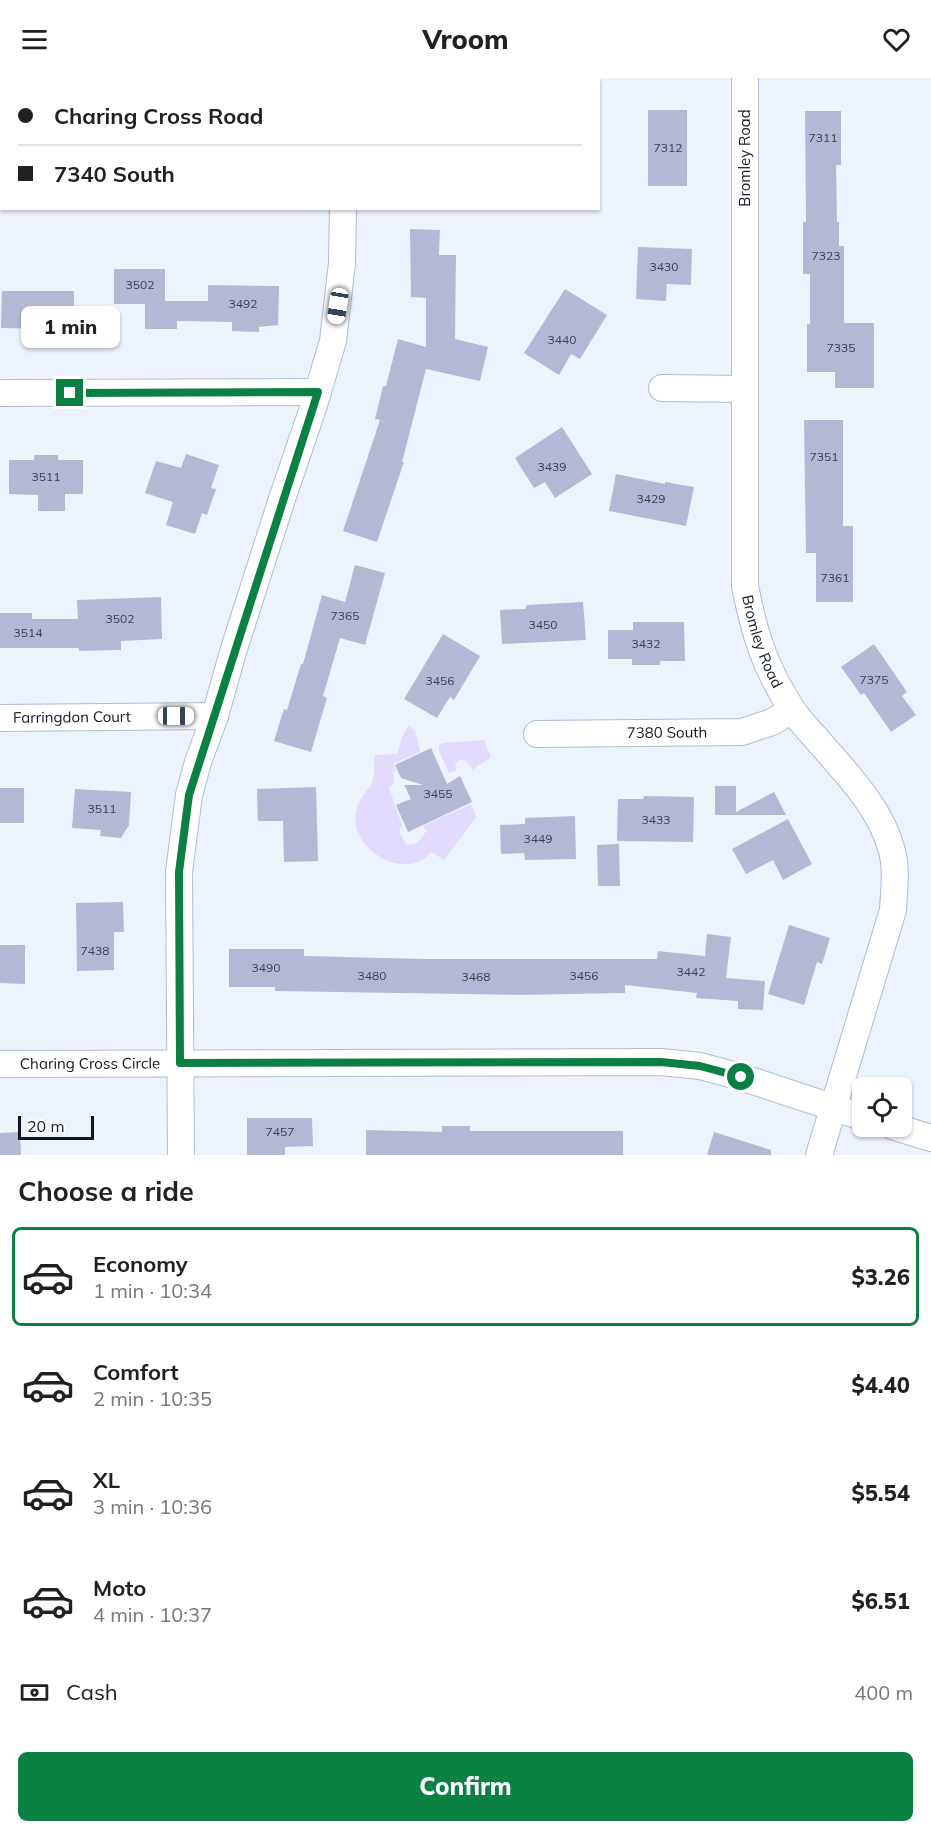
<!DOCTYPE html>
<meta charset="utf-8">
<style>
body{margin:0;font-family:Mulish,sans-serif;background:#f6f6f6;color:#202124;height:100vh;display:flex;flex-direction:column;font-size:22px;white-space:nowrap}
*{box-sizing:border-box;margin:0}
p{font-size:20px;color:#757577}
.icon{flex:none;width:33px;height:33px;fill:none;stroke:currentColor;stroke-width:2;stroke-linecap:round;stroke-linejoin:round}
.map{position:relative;height:1077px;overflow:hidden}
.details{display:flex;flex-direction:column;background:#fff;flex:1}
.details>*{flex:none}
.top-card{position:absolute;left:0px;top:0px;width:600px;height:132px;box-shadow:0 2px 4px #0004;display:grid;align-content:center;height:132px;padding:0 18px;background:#fff}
.tools{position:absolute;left:852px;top:999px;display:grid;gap:12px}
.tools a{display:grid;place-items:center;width:60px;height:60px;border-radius:9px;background:#fff;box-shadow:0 2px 4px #0004;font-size:30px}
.scale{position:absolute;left:18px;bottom:15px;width:76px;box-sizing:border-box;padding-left:6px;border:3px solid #11171f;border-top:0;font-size:16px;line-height:21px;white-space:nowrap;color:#11171f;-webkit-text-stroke:4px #fff;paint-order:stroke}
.end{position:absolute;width:27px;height:27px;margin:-14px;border:8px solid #0b8043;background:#fff;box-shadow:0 0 0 3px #fff}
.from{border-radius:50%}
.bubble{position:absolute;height:42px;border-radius:9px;background:#fff;box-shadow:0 2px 4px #0004;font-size:20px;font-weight:800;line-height:42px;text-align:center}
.car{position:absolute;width:18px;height:36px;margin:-18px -9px;border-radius:8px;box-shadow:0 0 4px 2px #0007;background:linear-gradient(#fff 24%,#345 0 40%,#fff 0 76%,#345 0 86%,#fff 0)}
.top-card b{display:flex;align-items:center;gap:21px;height:57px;font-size:22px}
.top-card b+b{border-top:2px solid #e0e0e0}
.top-card i{width:15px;height:15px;background:#202124}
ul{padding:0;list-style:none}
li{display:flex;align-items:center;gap:18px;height:99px;margin:0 12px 9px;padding:0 6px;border:3px solid transparent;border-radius:9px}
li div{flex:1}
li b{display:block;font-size:22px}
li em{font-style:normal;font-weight:800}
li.current{border-color:#0b8043}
li>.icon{width:54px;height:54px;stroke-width:1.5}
h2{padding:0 18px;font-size:27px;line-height:72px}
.pay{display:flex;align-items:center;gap:15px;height:66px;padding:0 18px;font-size:22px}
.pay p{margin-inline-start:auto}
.button{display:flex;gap:12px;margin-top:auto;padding:12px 18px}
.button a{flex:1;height:69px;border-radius:9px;background:#0b8043;color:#fff;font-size:24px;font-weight:800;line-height:69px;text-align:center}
header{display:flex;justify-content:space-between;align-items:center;height:78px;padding:0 18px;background:#fff;font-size:27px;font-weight:800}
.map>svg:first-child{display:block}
</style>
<header><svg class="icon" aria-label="menu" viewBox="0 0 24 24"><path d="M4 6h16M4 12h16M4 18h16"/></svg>Vroom<svg class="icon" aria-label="heart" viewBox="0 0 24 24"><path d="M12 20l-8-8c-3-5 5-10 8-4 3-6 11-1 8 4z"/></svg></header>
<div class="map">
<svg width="931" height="1077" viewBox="0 0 931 1077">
<rect width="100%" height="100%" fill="#ecf3fd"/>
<g fill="#e1dafd">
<path d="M 408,648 L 415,652 L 420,674 L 393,686 L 396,693 L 393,695 L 394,705 L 389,710 L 402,747 L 399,754 L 406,766 C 417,768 421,762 426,753 L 423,748 L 471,726 L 476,739 L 444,782 L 431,774 C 420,786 410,788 394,785 C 369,778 349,754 357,729 C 360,720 368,713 372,705 C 375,697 374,685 375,677 L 397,676 L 402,659 Z"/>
<polygon points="484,662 491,679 472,692 466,683 461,681 455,686 457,692 449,695 439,673 439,667 443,665"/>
</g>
<g fill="#b3b9d4">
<rect x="648" y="32" width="39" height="76"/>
<polygon points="805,33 841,33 841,87 836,87 837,144 839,144 839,168 844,168 844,245 874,245 874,310 835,310 835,294 807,294 807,246 810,246 810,196 803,196 803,144 806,144"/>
<polygon points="410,151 440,152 439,177 456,177 455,261 488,269 480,303 426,291 402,384 404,384 377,464 343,453 380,342 375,341 383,308 386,308 398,261 426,269 426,220 411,219"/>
<polygon points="638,169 692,171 691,207 667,206 666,223 636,221"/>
<polygon points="114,191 165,191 165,223 208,223 208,207 279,208 278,247 259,249 259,254 232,253 232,244 177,243 177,251 145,251 145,226 114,226"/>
<polygon points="565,211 607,237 580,281 571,276 559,297 524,275"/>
<polygon points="2,213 74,213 74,247 54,247 54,251 1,250"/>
<polygon points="804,342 843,342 843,448 853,448 853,524 816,524 816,475 806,475"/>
<polygon points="562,349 592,396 555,420 545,404 534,410 515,380"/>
<polygon points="186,376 219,387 211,410 216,411 207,437 202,435 195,456 166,447 173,424 145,415 156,383 181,390"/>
<polygon points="34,377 58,377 58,382 83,382 83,416 65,416 65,433 38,433 38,417 9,416 9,382 34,382"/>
<polygon points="616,396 665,406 665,404 694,409 686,448 609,433"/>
<polygon points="355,487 385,495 365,567 340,560 323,618 327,620 311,674 274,663 284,631 287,632 301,586 303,586 322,517 345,524"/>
<polygon points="161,519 162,561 121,563 121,572 79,573 79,570 0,570 0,535 32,535 32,541 78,541 77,522"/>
<polygon points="583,524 586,562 502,566 500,532 525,531 527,527"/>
<polygon points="633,544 684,544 685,583 660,583 660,587 632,587 632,581 608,581 608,552 633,552"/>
<polygon points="443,556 480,578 454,622 450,619 437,640 404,621"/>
<polygon points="874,566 907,614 902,618 916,637 891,654 864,615 861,617 841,589"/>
<polygon points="431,670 447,706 460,698 472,724 408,754 396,727 411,721 404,707 423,707 401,700 395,687"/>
<polygon points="715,708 736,708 736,734 774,714 786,737 715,737"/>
<polygon points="316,709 318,783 284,784 283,743 258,743 257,711"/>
<rect x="0" y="710" width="24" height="35"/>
<polygon points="75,711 131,714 129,747 121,760 100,758 101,752 72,750"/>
<polygon points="644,718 694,719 693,764 617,763 618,721 643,721"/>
<polygon points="575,738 576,781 525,782 524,775 501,776 500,747 525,746 525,740"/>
<polygon points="788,741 812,786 783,802 773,782 746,796 732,771"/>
<polygon points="619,766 620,808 598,808 597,767"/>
<polygon points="123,824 124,854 114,854 114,892 77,893 76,825"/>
<polygon points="789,847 830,860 822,886 817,884 804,927 768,916"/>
<polygon points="707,856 731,859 726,900 765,903 763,932 738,931 738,923 696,920 697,915 625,907 625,915 518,917 275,913 275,909 229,909 229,871 304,871 304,878 425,881 657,881 658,873 705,878"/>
<polygon points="0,867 25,867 25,906 0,905"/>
<polygon points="247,1040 312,1040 313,1068 285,1069 285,1077 247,1077"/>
<polygon points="442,1048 470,1048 470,1053 623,1053 623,1077 366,1077 366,1052 442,1054"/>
<polygon points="20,1054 21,1077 0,1077 0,1055"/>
<polygon points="714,1054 771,1072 771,1077 707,1077"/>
</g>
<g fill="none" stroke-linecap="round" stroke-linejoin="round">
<g stroke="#acbdd5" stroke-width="28">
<g id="street">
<polyline points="343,0 343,2"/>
<path id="s1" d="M 745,0 L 745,508 C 754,554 765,591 792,631 C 800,644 812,655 821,666 C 849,698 881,731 892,773 C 897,792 894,812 893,832 L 819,1077"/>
<polyline points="662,310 745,311"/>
<polyline points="0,315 318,314"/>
<path id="s2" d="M 0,640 L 215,638"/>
<path id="s3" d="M 537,656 L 742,654 L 772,644 L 792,632"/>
<path id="s4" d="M 0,986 L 661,984 L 700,988 L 741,999 L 862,1039"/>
<polyline points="892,1048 931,1060"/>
<polyline points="181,1077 179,794 189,717 198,684 215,638 233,574 282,421 313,330 333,263 342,185 343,130"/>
</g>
</g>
<use href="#street" stroke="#fff" stroke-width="26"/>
</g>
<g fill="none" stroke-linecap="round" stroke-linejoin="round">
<polyline stroke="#0b8043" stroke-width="8" points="70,315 318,314 189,717 179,794 180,985 661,984 700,988 741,999"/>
</g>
<g text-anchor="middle" stroke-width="6" stroke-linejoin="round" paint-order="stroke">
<g font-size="12" fill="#3a404c">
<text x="823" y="64">7311</text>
<text x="668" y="74">7312</text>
<text x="826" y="182">7323</text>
<text x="664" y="193">3430</text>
<text x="140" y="211">3502</text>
<text x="243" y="230">3492</text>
<text x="562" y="266">3440</text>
<text x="841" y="274">7335</text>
<text x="824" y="383">7351</text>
<text x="552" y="393">3439</text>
<text x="46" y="403">3511</text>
<text x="651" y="425">3429</text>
<text x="835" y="504">7361</text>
<text x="345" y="542">7365</text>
<text x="120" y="545">3502</text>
<text x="543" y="551">3450</text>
<text x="28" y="559">3514</text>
<text x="646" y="570">3432</text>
<text x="874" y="606">7375</text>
<text x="440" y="607">3456</text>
<text x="438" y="720">3455</text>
<text x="102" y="735">3511</text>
<text x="656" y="746">3433</text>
<text x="538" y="765">3449</text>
<text x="95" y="877">7438</text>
<text x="266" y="894">3490</text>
<text x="691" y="898">3442</text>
<text x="372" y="902">3480</text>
<text x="584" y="902">3456</text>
<text x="476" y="903">3468</text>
<text x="280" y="1058">7457</text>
</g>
<g font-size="15" fill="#11171f" stroke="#fff">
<text transform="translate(745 80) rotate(-90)" y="5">Bromley Road</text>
<text dy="5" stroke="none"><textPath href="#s1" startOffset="566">Bromley Road</textPath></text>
<text dy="5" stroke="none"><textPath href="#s2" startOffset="72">Farringdon Court</textPath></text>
<text dy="5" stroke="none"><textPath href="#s3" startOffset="130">7380 South</textPath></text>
<text dy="5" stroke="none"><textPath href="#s4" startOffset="90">Charing Cross Circle</textPath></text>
</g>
</g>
</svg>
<div class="tools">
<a><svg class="icon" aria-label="locate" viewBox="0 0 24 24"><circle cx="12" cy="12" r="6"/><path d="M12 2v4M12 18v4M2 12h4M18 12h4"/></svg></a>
</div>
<div class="scale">20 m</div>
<i class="end from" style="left:741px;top:999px"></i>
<i class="end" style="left:70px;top:315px"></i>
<div class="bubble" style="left:21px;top:228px;width:99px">1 min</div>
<i class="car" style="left:338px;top:228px;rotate:189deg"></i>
<i class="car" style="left:176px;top:638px;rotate:90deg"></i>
<div class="top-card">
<b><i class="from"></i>Charing Cross Road</b>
<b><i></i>7340 South</b>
</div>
</div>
<section class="details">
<h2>Choose a ride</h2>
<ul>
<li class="current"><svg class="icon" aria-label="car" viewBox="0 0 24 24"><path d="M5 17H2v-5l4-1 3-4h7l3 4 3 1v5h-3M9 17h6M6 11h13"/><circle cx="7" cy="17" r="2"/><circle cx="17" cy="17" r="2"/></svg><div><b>Economy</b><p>1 min · 10:34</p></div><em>$3.26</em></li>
<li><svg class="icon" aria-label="car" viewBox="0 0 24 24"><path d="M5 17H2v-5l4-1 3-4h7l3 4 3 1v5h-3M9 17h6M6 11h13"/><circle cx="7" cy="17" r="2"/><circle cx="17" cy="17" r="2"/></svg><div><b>Comfort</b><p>2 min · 10:35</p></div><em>$4.40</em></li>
<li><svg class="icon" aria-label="car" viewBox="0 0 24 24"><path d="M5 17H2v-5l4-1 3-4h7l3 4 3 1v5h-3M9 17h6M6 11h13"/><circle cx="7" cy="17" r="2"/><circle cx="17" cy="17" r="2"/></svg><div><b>XL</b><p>3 min · 10:36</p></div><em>$5.54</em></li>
<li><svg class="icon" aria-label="car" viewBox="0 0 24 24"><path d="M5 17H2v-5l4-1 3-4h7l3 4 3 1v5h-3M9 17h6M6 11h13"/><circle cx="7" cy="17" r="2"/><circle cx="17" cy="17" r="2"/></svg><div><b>Moto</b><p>4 min · 10:37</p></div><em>$6.51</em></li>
</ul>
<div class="pay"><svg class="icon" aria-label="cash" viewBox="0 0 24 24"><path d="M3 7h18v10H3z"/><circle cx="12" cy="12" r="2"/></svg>Cash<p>400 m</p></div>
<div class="button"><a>Confirm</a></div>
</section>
